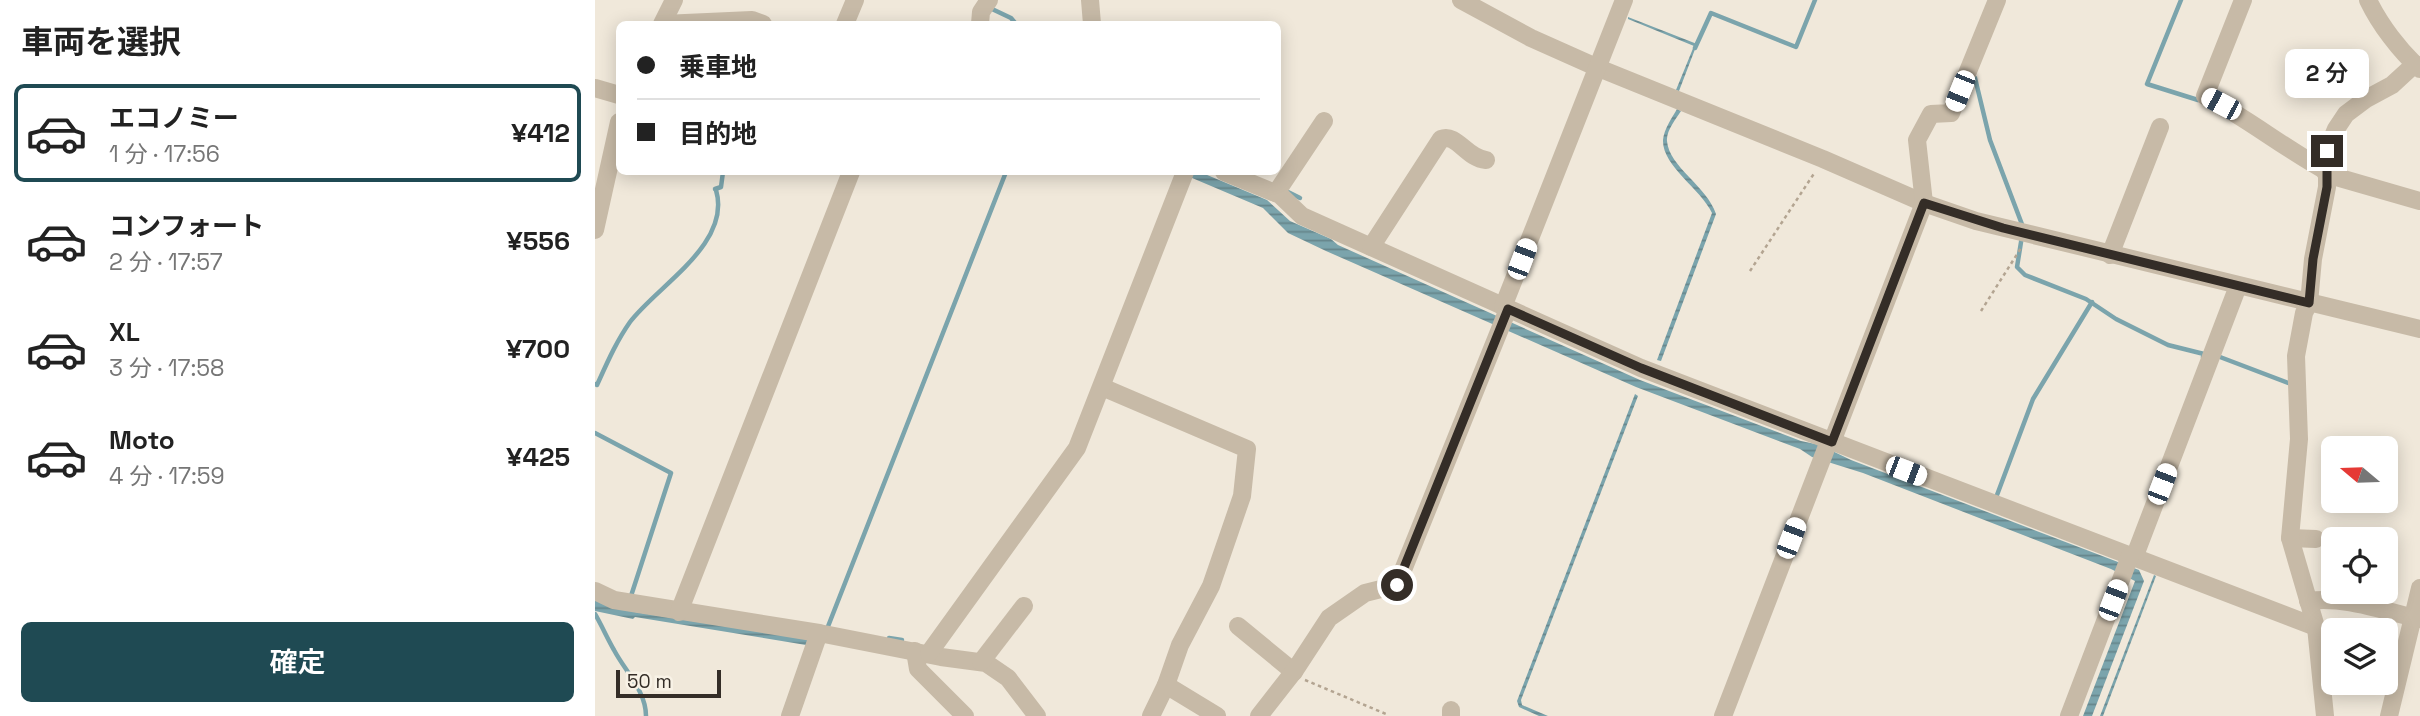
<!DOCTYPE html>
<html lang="ja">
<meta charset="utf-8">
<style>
body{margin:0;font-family:"Space Grotesk","Noto Sans JP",sans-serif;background:#f2f2f2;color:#222;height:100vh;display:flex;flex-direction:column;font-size:26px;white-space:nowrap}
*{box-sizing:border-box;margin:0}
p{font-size:23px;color:#767676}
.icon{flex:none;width:38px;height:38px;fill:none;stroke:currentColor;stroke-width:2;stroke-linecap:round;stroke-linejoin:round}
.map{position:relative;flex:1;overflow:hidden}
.drawer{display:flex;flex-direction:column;background:#fff;width:595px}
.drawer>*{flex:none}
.hud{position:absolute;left:21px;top:21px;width:665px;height:154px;border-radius:10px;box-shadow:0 4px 18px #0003;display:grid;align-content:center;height:154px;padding:0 21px;background:#fff}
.needle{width:46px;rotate:289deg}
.fabs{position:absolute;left:1726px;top:436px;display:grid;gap:14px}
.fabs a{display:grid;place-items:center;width:77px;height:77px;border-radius:10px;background:#fff;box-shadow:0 4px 18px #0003;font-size:35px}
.scale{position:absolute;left:21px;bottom:18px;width:105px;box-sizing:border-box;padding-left:7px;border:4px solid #342d27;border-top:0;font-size:19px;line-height:24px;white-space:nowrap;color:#342d27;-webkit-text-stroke:5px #f8f2e6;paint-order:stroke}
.end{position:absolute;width:32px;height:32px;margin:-16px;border:9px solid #342d27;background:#fff;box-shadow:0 0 0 4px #fff}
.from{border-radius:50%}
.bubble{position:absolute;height:49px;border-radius:10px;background:#fff;box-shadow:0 4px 18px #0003;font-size:23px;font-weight:600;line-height:49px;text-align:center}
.car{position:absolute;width:21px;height:42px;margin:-21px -10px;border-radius:9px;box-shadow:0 0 5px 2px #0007;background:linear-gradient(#fff 24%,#345 0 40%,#fff 0 76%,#345 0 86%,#fff 0)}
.hud b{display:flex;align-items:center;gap:24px;height:66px;font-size:26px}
.hud b+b{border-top:2px solid #e0e0e0}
.hud i{width:18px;height:18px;background:#222}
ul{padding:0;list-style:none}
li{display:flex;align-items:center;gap:21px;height:98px;margin:0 14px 10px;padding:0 7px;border:4px solid transparent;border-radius:10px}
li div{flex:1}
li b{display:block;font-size:26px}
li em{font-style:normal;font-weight:600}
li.active{border-color:#1f4a53}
li>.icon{width:63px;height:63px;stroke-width:1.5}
h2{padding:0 21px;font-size:32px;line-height:84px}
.action{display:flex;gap:14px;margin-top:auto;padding:14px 21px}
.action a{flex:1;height:80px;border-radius:10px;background:#1f4a53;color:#fff;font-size:28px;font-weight:600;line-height:80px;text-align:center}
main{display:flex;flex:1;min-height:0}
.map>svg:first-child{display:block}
</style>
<main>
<section class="drawer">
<h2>車両を選択</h2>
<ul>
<li class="active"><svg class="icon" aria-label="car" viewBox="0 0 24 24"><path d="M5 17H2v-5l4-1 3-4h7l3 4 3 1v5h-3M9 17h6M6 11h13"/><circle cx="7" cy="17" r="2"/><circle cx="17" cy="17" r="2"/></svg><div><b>エコノミー</b><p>1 分 · 17:56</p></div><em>¥412</em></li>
<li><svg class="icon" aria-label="car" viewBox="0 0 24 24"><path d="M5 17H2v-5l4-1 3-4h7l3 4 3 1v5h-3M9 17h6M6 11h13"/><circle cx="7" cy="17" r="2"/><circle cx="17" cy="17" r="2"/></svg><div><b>コンフォート</b><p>2 分 · 17:57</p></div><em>¥556</em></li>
<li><svg class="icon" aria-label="car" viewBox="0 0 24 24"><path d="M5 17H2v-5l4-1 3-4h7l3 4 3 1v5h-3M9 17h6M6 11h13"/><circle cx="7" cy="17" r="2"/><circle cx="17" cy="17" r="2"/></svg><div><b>XL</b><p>3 分 · 17:58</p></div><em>¥700</em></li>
<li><svg class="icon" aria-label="car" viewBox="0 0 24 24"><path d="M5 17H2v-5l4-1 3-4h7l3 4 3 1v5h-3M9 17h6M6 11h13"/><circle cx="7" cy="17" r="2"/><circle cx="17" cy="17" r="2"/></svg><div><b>Moto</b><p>4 分 · 17:59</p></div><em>¥425</em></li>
</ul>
<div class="action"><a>確定</a></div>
</section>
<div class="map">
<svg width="1825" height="716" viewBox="0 0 1825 716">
<defs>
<pattern id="water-rules" width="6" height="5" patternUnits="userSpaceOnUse" patternTransform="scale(1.75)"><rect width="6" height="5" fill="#7ba4ac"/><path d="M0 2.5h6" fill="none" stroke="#66868c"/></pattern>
</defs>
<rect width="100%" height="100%" fill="#f0e8da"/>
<g fill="url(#water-rules)">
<polygon points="1033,17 1102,44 1084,91 1081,90 1099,46 1033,19"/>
<path d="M 1082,109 L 1086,111 C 1081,119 1071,131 1072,141 C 1074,167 1112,186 1121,214 L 1066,361 L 1062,360 L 1117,213 C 1106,189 1067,166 1068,140 C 1069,129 1077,118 1082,109 Z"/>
<polygon points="583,172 605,172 672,200 695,221 736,239 743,245 1045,380 1206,441 1225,445 1256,460 1544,570 1549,581 1497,716 1488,716 1540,581 1516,569 1268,473 1217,457 1205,449 1041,387 731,251 693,233 668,208"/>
<polygon points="1040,394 1043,396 926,700 927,705 953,716 944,716 924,707 922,701"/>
<polygon points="1559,575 1561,576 1508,716 1505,716"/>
<polygon points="0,600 40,612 212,639 212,643 211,645 40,617 38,619 0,611"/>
</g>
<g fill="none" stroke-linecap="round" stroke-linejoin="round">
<g stroke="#7ba4ac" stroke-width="4.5">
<polyline points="1586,0 1552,84 1603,100"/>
<polyline points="397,9 416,18 421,24"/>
<polyline points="1100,48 1116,13 1201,47 1220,0"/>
<polyline points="1377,77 1380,78 1395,140 1428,227"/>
<polyline points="120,189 126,187 128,172"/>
<polyline points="693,192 705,198"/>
<polyline points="1427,236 1422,267 1430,275 1491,299 1521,319 1573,345 1609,354 1608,357"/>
<polyline points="1625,357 1696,384"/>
<path d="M 0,384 L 2,385 C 12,363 21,342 35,322 C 62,286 137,244 121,190"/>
<polyline points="0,433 76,473 36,596"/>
<polyline points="1402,495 1438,399 1497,302"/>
<path d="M 0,614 C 7,626 12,638 19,650 C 30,671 51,691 51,716"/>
<polyline points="232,629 411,172"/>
<polyline points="294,638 307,640"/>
</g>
<g stroke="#b3a491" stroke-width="2.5" stroke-dasharray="3.5 3.5" stroke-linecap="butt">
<polyline points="1155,271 1220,172"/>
<polyline points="1386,311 1426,248"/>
<polyline points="710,680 791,714"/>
</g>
<g stroke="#c7baa7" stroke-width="18">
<polyline points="495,0 497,24"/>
<polyline points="866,0 936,38 1001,67 1228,159 1329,203 1381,221 1825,329"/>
<path d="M 1648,0 L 1610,96 C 1652,118 1689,148 1731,171"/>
<path d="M 1773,0 C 1785,25 1805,51 1825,69"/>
<polyline points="67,24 79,0"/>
<polyline points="68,24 157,20 168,24"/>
<polyline points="250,24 260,0"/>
<polyline points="385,24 386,12 394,0"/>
<polyline points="0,88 24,95"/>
<polyline points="629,172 685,195 707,216 1046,368 1721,627"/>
<polyline points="1731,174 1825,201"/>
<polyline points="681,193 729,121"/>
<polyline points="0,230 24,122"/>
<path d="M 776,247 L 846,139 C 862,133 871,158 891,160"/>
<polyline points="1515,255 1565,127"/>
<polyline points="908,307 1029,0"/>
<polyline points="507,387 652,449 647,496 616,586 585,645 571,685 556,716"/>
<polyline points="1237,442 1329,203 1322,140 1336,114 1356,113 1402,0"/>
<polyline points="1695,538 1721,539"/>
<polyline points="1539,558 1643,286"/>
<polyline points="0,591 19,600 224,633 346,657 391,663 413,678 442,716"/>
<path d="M 1713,601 C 1752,596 1788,611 1825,619"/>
<polyline points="84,612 256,172"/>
<polyline points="643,626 699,672"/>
<polyline points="320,651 323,669 370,716"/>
<polyline points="334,653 482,448 590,172"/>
<polyline points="386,662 429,606"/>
<polyline points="571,685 622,716"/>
<polyline points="195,716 224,633"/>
<polyline points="664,716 700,670 734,618 770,593 802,585 913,309"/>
<polyline points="856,716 856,710"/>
<polyline points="1128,716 1234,441"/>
<polyline points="1474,716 1535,556"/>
<polyline points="1730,716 1721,627 1695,538 1704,439 1701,356 1709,313 1714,303 1718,259 1732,187 1732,151 1741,129 1751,114 1771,99 1797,85 1820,64"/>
<polyline points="1794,716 1825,588"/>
</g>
</g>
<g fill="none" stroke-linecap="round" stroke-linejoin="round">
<polyline stroke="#342d27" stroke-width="9" points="802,585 913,309 1046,368 1237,442 1329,203 1408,228 1714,303 1718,259 1732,187 1732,151"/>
</g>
</svg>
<div class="fabs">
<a><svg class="needle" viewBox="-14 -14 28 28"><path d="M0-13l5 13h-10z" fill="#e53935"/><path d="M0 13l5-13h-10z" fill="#767676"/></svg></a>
<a><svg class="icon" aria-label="locate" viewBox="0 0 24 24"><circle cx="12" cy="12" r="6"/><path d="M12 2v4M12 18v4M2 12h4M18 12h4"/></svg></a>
<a><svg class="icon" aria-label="layers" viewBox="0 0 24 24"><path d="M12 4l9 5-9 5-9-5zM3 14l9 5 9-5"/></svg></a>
</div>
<div class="scale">50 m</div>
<i class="end from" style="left:802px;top:585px"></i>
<i class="end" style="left:1732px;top:151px"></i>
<div class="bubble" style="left:1690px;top:49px;width:84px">2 分</div>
<i class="car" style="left:1365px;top:91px;rotate:202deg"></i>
<i class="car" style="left:1626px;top:104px;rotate:298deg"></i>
<i class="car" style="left:927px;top:259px;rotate:21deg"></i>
<i class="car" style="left:1311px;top:471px;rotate:111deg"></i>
<i class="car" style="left:1567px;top:484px;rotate:21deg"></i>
<i class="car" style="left:1196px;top:538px;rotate:21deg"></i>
<i class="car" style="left:1518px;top:600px;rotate:21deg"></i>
<div class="hud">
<b><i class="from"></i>乗車地</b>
<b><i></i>目的地</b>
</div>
</div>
</main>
